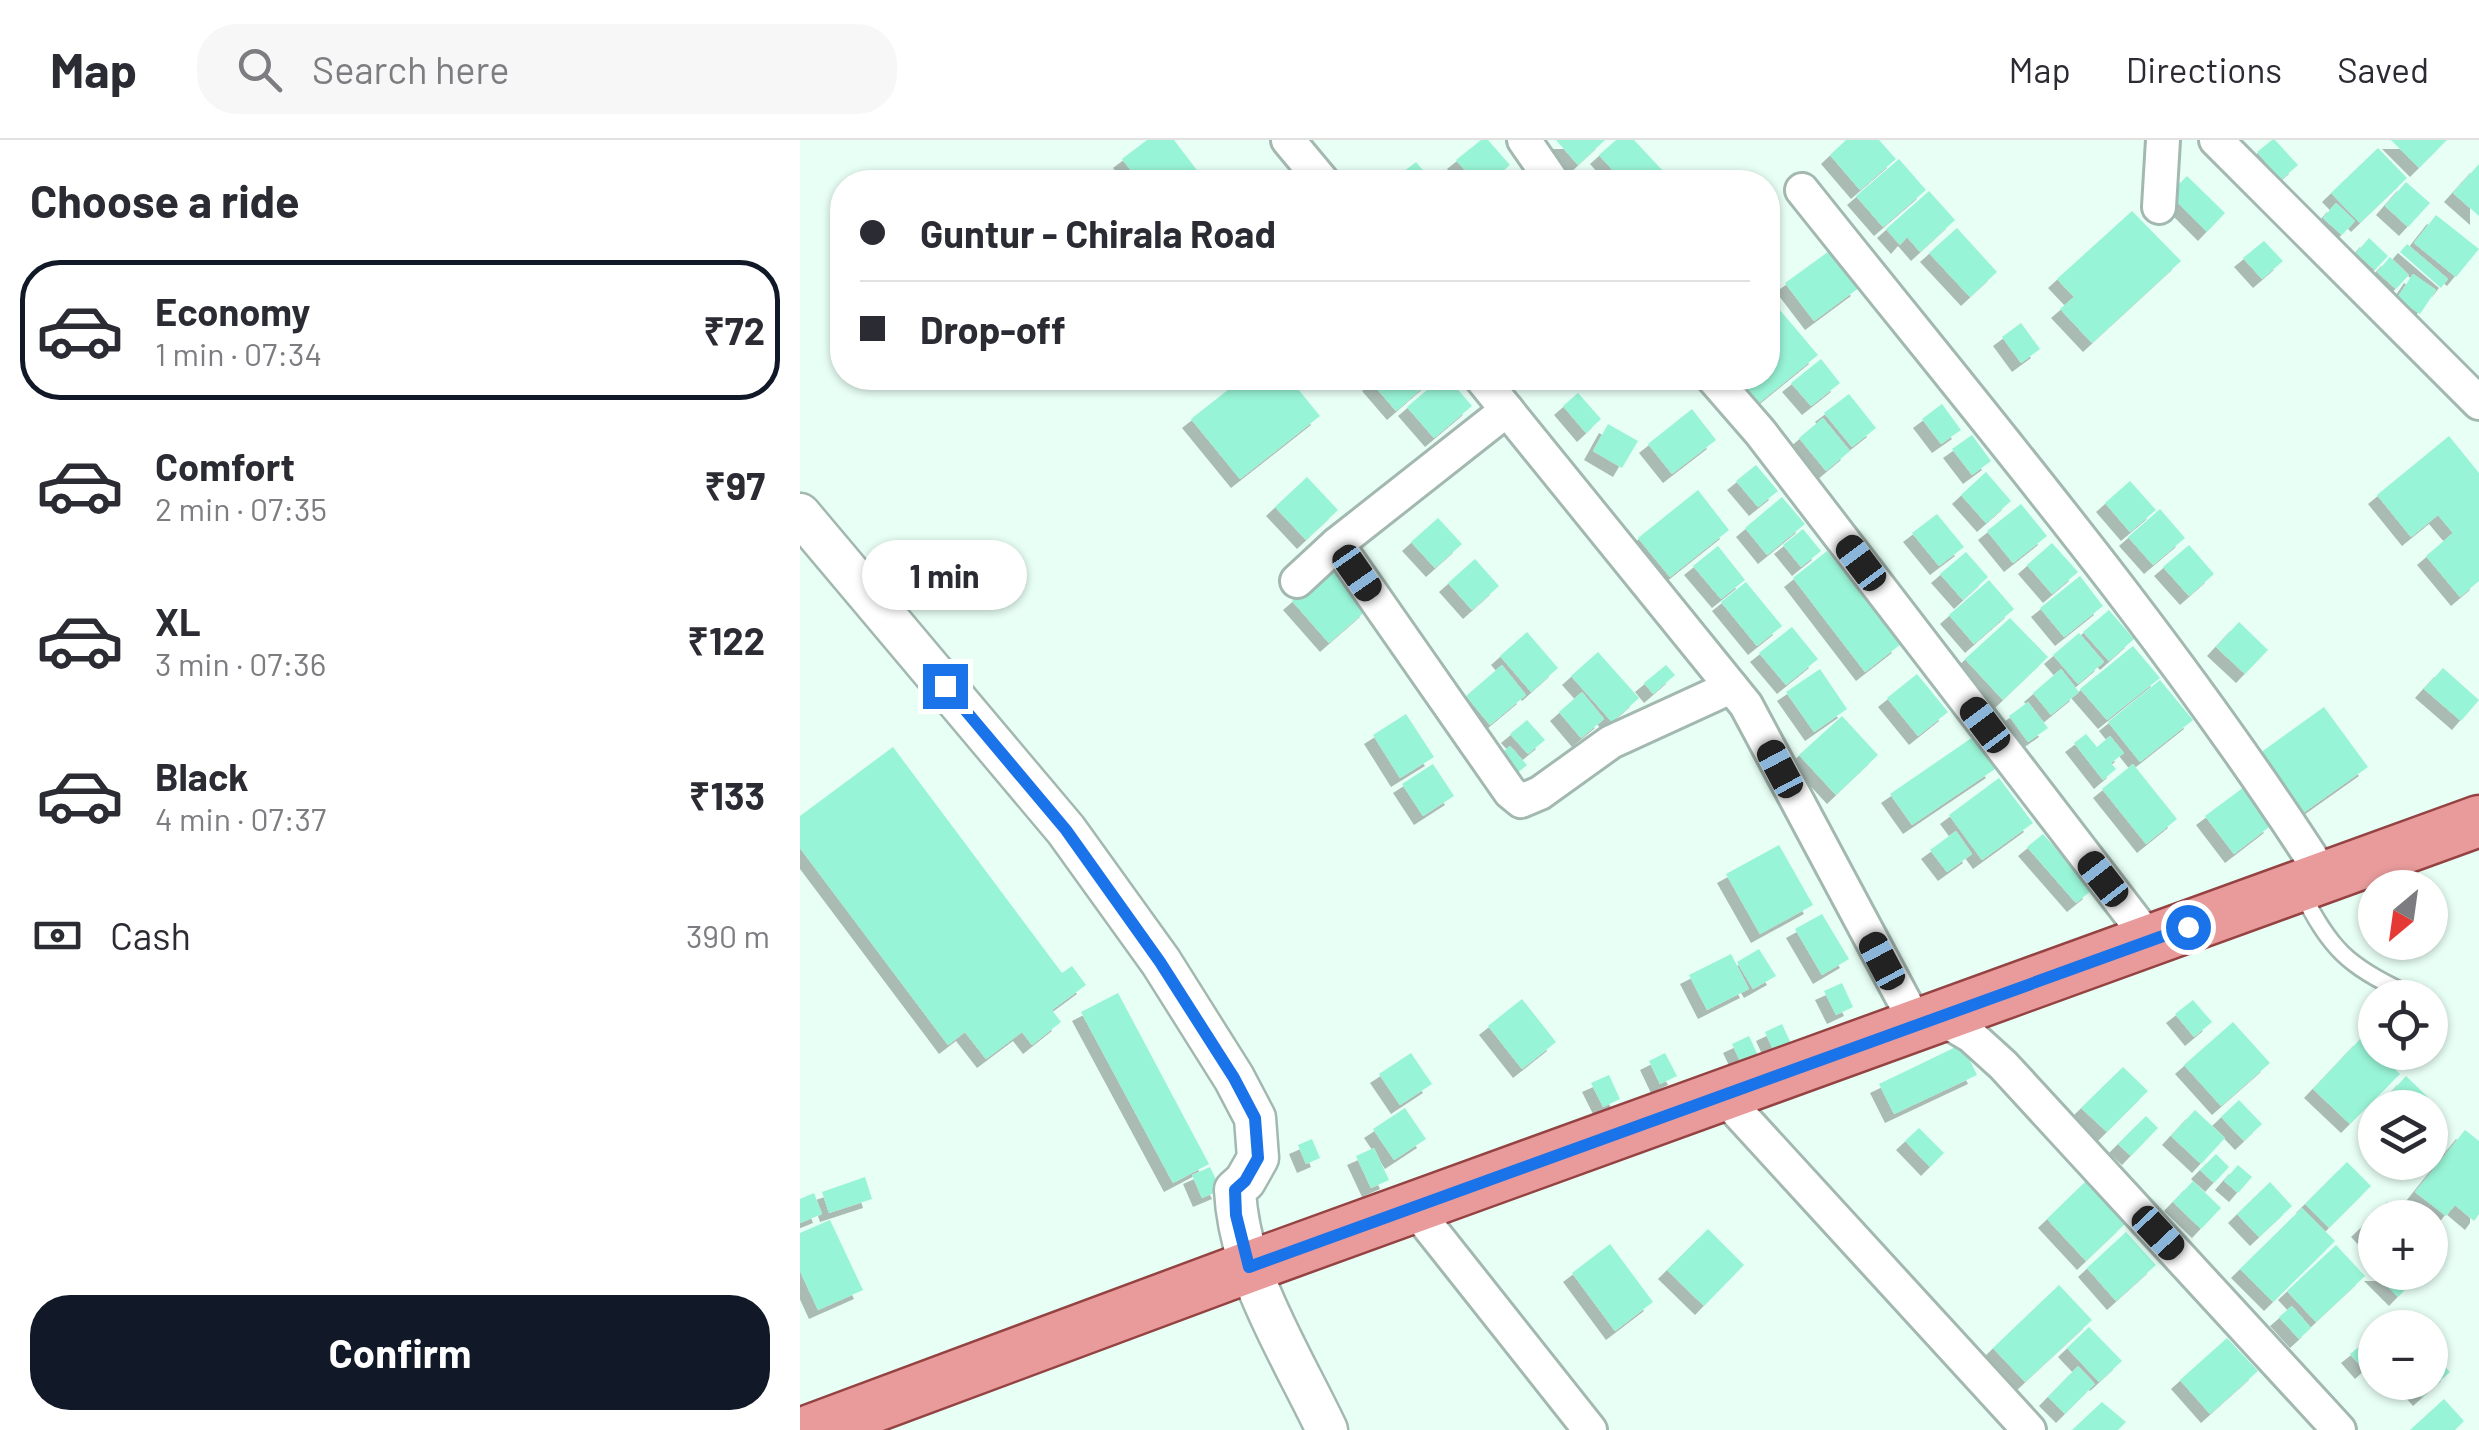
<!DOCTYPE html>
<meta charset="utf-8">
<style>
body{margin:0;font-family:Barlow,sans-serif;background:#f7f7f7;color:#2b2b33;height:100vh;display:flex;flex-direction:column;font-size:38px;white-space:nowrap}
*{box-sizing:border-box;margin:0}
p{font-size:32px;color:#7c7c81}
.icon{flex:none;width:55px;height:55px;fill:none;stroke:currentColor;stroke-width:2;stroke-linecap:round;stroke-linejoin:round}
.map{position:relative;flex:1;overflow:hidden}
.sheet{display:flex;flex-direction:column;background:#fff;width:800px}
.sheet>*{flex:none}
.hud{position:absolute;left:30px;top:30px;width:950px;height:220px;border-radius:40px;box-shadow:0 2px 8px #0004;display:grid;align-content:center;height:220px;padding:0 30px;background:#fff}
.needle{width:65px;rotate:209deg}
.tools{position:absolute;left:1558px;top:730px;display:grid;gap:20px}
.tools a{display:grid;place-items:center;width:90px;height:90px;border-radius:50%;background:#fff;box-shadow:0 2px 8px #0004;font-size:50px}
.end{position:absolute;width:45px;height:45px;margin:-22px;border:12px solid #1a73e8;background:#fff;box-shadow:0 0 0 5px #fff}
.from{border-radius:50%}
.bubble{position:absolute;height:70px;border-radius:35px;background:#fff;box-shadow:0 2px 8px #0004;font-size:32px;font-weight:700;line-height:70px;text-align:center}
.car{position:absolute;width:30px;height:60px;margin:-30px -15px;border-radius:12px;box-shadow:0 0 8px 2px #0007;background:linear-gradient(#222 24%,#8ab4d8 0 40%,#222 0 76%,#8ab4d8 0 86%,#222 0)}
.hud b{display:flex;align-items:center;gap:35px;height:95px;font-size:38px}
.hud b+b{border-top:2px solid #e1e1e2}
.hud i{width:25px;height:25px;background:#2b2b33}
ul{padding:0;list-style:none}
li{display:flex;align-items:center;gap:30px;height:140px;margin:0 20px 15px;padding:0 10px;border:5px solid transparent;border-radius:40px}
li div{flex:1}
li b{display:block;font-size:38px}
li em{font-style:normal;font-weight:700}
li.selected{border-color:#111827}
li>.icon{width:90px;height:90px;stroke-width:1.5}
h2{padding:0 30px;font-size:45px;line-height:120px}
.pay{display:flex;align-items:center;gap:25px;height:110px;padding:0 30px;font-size:38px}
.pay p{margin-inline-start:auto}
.primary-button{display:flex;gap:20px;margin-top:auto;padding:20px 30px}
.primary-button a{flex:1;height:115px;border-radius:40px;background:#111827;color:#fff;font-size:40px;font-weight:700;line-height:115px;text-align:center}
header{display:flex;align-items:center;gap:60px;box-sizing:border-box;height:140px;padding:0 50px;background:#fff;border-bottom:2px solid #e1e1e2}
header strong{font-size:48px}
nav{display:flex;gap:55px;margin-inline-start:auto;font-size:35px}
.search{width:700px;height:90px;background:#f7f7f7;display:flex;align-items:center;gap:25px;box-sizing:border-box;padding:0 35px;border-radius:40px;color:#7c7c81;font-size:38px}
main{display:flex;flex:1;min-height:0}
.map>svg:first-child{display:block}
</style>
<header>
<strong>Map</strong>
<div class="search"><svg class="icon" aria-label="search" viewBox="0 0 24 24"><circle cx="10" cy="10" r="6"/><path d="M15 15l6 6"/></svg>Search here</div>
<nav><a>Map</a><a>Directions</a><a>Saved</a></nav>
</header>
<main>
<section class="sheet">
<h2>Choose a ride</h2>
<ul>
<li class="selected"><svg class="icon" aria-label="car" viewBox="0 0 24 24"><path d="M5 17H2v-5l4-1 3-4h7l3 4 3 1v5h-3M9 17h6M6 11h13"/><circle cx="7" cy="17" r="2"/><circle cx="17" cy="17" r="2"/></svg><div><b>Economy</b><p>1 min · 07:34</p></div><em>₹72</em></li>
<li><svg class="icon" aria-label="car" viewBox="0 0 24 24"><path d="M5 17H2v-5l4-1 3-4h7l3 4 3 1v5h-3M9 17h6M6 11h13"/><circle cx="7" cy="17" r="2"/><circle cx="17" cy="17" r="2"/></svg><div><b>Comfort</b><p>2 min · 07:35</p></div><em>₹97</em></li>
<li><svg class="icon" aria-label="car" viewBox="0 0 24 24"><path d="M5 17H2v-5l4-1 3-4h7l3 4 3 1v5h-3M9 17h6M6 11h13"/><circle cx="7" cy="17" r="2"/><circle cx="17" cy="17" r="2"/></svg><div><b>XL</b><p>3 min · 07:36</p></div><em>₹122</em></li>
<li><svg class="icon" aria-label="car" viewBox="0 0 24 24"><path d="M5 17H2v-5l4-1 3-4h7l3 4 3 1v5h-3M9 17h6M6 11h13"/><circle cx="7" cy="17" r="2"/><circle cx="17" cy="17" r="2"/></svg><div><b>Black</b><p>4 min · 07:37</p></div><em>₹133</em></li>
</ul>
<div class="pay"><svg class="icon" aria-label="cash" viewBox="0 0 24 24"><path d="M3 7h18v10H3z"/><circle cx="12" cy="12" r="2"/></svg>Cash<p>390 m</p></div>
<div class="primary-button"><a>Confirm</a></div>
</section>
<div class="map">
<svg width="1679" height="1290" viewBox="0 0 1679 1290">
<defs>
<filter id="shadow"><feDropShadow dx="-9" dy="9" stdDeviation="0" flood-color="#0004"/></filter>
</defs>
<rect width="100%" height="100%" fill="#e8fff6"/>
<g fill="#98f4d6" filter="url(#shadow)">
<polygon points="347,0 374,0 406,42 340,42 322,19"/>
<polygon points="681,0 688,0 710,25 690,42 675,42 656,20"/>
<polygon points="756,0 805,0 778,25"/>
<polygon points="816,0 834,0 864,32 852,42 811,42 818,36 799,15"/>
<polygon points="1046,0 1079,0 1096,19 1060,50 1030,15"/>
<polygon points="1472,0 1475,0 1498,25 1481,40 1457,12"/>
<polygon points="1591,0 1647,0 1619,28"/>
<polygon points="1578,8 1607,38 1560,83 1531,53"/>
<polygon points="1099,19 1126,50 1083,87 1056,56"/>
<polygon points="616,22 633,42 590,42"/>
<polygon points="1679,24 1679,76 1653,53"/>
<polygon points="1387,36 1425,73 1407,92 1369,54"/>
<polygon points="1606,42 1630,63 1608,87 1585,66"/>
<polygon points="1129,51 1155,80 1120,112 1107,97 1100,105 1086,89"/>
<polygon points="1536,63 1555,81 1542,95 1523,78"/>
<polygon points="1332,71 1381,121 1292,203 1260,169 1274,157 1257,139"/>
<polygon points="1636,75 1679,109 1656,137 1614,103"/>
<polygon points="1157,88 1197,132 1170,157 1129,113"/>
<polygon points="1569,98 1588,116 1575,130 1556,113"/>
<polygon points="1464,101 1483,121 1462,139 1443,118"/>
<polygon points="1607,104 1648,139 1641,148 1600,112"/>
<polygon points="968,105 980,119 972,126 968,122"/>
<polygon points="1032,109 1060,147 1014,181 985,143"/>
<polygon points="1590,117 1609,135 1596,149 1577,132"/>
<polygon points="1613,134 1636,150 1620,174 1597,158"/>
<polygon points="979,169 1018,215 959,263 938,238 968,238 968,179"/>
<polygon points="1221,183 1240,209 1221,223 1202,197"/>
<polygon points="1021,219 1040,243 1011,266 991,243"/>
<polygon points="443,238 489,238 520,276 440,339 391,279"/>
<polygon points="576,238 634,238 596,271 571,242"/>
<polygon points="641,238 648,238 672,266 634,298 607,267"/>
<polygon points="778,253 801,279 786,293 763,266"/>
<polygon points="1049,254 1076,288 1052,307 1024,273"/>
<polygon points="1142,264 1161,290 1141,304 1122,279"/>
<polygon points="892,269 916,300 872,334 848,304"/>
<polygon points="1023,278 1050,311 1026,331 999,298"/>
<polygon points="808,284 838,301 822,328 793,311"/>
<polygon points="1172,295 1191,321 1172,335 1152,309"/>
<polygon points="1649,296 1679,333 1679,441 1660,457 1626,416 1653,393 1638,375 1611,397 1577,355"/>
<polygon points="956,325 978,351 958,367 936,341"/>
<polygon points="1186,332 1211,361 1186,383 1161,355"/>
<polygon points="507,337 538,370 506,400 475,367"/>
<polygon points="1330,341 1356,370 1330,392 1305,363"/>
<polygon points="898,350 929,390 870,437 838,398"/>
<polygon points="982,357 1005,384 967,415 945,388"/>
<polygon points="1221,364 1247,396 1213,423 1187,391"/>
<polygon points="1360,369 1385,398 1353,425 1328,397"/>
<polygon points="1137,374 1164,407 1139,426 1112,393"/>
<polygon points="638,378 662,404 635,428 611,402"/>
<polygon points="1003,389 1021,411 1001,427 983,405"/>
<polygon points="1252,403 1278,432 1252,454 1227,425"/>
<polygon points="1389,405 1414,434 1389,456 1363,427"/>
<polygon points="918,406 945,440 921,459 893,426"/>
<polygon points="1027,411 1101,504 1065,532 993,438"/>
<polygon points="1166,412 1188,437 1163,460 1140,434"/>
<polygon points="675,419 699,446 672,470 648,443"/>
<polygon points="533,426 569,468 529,503 492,461"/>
<polygon points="1280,436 1303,466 1264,497 1240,468"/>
<polygon points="1189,440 1214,469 1174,504 1149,475"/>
<polygon points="946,442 982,486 957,506 921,462"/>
<polygon points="1309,470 1334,499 1309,521 1283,492"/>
<polygon points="1210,478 1248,517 1203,560 1165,519"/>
<polygon points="1439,482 1468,510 1445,534 1416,507"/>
<polygon points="992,487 1018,519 986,545 959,513"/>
<polygon points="727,492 758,528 731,552 700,516"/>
<polygon points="1279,493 1304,522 1278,544 1253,515"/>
<polygon points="1333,506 1360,538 1307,580 1280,549"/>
<polygon points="798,512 839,558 812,582 771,536"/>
<polygon points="702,525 726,555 690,585 666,556"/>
<polygon points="866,525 875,535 853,554 844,543"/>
<polygon points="1643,528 1679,560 1661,581 1624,549"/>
<polygon points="1020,529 1047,569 1014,592 986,552"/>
<polygon points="1261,529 1279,552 1251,575 1233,553"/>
<polygon points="1117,534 1148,572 1118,596 1087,558"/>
<polygon points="1360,540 1393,580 1340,622 1308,582"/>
<polygon points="782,552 804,579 781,598 759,572"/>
<polygon points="1228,562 1248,588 1228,602 1209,576"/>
<polygon points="1524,567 1568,627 1503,673 1460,613"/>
<polygon points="606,574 634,617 600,638 573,595"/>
<polygon points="1042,576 1078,615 1036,655 999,615"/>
<polygon points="727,580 745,600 728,614 710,594"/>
<polygon points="1286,594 1297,607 1310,596 1324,613 1311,623 1316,629 1303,640 1274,603"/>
<polygon points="1173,597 1195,629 1112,685 1090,654"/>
<polygon points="710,606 727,625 715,635 698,616"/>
<polygon points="93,607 262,833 272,826 286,845 252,870 261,882 232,905 222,892 186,919 165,892 148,905 0,708 0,676"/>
<polygon points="633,624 654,656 623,676 602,644"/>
<polygon points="1333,624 1377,679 1346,704 1302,649"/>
<polygon points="1199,638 1233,683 1182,720 1149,675"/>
<polygon points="1444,647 1473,684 1434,714 1405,676"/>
<polygon points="1156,691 1172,714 1147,732 1130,710"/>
<polygon points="1243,694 1292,750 1276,763 1227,707"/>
<polygon points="979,705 1013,765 960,794 926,734"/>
<polygon points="1022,774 1049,819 1022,835 995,789"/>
<polygon points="959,809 976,836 953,849 937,822"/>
<polygon points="931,814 949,849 907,870 889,835"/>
<polygon points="1042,843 1053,867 1036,875 1024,851"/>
<polygon points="318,853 409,1024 373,1043 281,872"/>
<polygon points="722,859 756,902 722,929 688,886"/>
<polygon points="1393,860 1412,882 1394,897 1375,874"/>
<polygon points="1433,882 1470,923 1421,966 1384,925"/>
<polygon points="982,884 993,908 976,916 965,892"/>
<polygon points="949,896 960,920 943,927 932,904"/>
<polygon points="1562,897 1600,934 1550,984 1513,949"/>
<polygon points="1162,904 1177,935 1094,974 1079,944"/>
<polygon points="611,913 632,944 600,965 579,934"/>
<polygon points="865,913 877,936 860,944 849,921"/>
<polygon points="1323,927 1348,951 1307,992 1281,968"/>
<polygon points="809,935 820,959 803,967 791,943"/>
<polygon points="1606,936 1636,965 1630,971 1630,968 1577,968"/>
<polygon points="1439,960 1462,984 1444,1001 1421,977"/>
<polygon points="605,968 626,999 594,1020 573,989"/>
<polygon points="1395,970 1425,998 1401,1024 1371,996"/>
<polygon points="1346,976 1358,988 1331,1016 1318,1004"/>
<polygon points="1119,988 1144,1013 1130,1027 1105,1001"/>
<polygon points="1665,990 1679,1001 1679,1074 1674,1081 1655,1065 1646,1076 1615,1052"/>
<polygon points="512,999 520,1018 506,1024 498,1005"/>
<polygon points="574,1008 589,1040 571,1048 556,1016"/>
<polygon points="1416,1014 1429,1027 1414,1043 1400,1030"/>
<polygon points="1547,1022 1571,1046 1529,1088 1505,1064"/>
<polygon points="1438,1025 1452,1037 1438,1053 1424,1041"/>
<polygon points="410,1027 421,1050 402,1058 392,1035"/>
<polygon points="65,1037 72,1059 29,1073 22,1052"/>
<polygon points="1286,1041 1326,1083 1286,1121 1247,1079"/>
<polygon points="1393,1041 1421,1068 1401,1089 1373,1062"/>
<polygon points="1470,1042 1492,1066 1459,1097 1437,1074"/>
<polygon points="14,1053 22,1074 0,1083 0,1059"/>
<polygon points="1587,1062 1602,1078 1575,1078 1575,1104 1560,1088"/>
<polygon points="1502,1068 1535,1101 1473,1162 1440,1129"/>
<polygon points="30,1080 63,1150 18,1170 0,1131 0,1093"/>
<polygon points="908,1089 944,1125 904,1166 867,1130"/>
<polygon points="1326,1092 1356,1125 1316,1161 1287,1128"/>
<polygon points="810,1104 853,1162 815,1191 772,1133"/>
<polygon points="1536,1105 1565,1136 1516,1182 1487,1151"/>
<polygon points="1573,1132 1622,1132 1598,1157"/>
<polygon points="1259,1145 1292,1180 1225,1242 1193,1208"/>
<polygon points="1492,1166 1511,1188 1499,1199 1479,1177"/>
<polygon points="1289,1187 1322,1221 1299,1242 1267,1208"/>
<polygon points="1427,1198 1458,1231 1410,1274 1380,1240"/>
<polygon points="1564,1203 1575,1216 1575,1220 1564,1230 1550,1214"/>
<polygon points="1630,1211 1650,1232 1622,1257 1609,1242 1630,1242"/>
<polygon points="1278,1226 1295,1244 1265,1274 1248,1257"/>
<polygon points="1644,1259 1664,1281 1655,1290 1610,1290"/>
<polygon points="1302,1262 1326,1282 1318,1290 1272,1290"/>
</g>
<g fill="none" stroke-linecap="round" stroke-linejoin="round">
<g stroke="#a2b8b0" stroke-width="20">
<path id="service" d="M 1501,751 C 1530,808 1547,826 1606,853"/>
</g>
<g stroke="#a2b8b0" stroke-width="38">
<g id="minor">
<polyline points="488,0 523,42"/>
<polyline points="724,0 753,42"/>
<polyline points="1416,0 1679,263"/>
<path d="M 1002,50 C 1181,275 1369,495 1524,737"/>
<polyline points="1359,67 1363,0"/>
<polyline points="681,238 946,565 1117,885"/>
<polyline points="913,238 960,292 1350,800"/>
<polyline points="537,404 710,652 721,661 740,653 811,602 931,547"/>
<polyline points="497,441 537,404 707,270"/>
<polyline points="1139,877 1171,896 1203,925 1539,1290"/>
<polyline points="923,956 1229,1290"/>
<polyline points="614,1068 790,1290"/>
</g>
</g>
<g stroke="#a2b8b0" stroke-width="45">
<path id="tertiary" d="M 0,374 L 266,690 L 361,822 L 434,938 L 455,978 L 458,1018 L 445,1041 L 435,1050 C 439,1135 491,1214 527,1290"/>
</g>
<g stroke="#944342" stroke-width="55">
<polyline id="primary" points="11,1290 449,1127 1679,681"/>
</g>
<use href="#service" stroke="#fff" stroke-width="15"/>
<use href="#minor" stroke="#fff" stroke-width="32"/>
<use href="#tertiary" stroke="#fff" stroke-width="40"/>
<use href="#primary" stroke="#e99b9b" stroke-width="50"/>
</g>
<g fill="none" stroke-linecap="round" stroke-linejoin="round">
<polyline stroke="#1a73e8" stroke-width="12" points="145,546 266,690 360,822 434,938 455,978 458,1018 445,1041 435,1050 436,1075 449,1127 1388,787"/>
</g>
</svg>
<div class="tools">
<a><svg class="needle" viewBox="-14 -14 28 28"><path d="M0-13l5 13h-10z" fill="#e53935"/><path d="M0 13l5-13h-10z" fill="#7c7c81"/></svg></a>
<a><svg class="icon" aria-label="locate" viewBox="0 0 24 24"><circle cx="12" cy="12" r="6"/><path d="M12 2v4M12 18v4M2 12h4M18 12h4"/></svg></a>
<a><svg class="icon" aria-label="layers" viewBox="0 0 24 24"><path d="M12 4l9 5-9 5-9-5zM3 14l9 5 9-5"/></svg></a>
<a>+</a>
<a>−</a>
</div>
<i class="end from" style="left:1388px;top:787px"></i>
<i class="end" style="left:145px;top:546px"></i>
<div class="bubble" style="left:62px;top:400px;width:165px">1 min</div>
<i class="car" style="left:1061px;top:423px;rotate:323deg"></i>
<i class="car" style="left:557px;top:433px;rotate:145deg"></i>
<i class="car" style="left:1185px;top:585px;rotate:323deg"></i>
<i class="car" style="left:980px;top:629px;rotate:332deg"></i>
<i class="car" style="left:1303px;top:739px;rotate:322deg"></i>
<i class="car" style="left:1082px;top:821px;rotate:332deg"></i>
<i class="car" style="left:1358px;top:1093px;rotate:137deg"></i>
<div class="hud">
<b><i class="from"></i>Guntur - Chirala Road</b>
<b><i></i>Drop-off</b>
</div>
</div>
</main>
